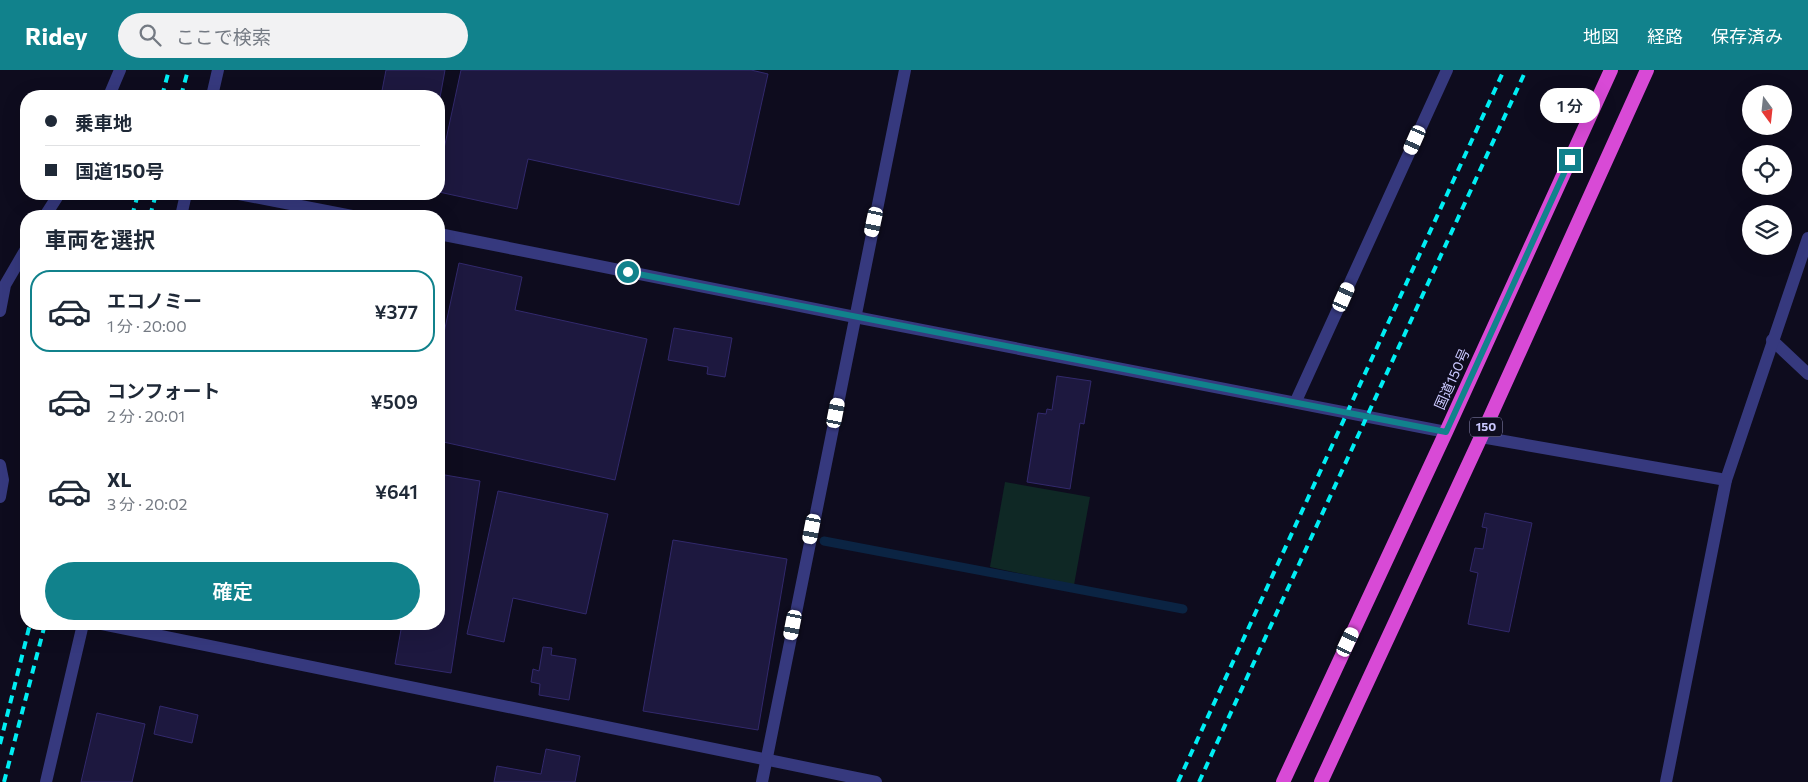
<!DOCTYPE html>
<html lang="ja">
<meta charset="utf-8">
<style>
body{margin:0;font-family:Commissioner,"Noto Sans JP",sans-serif;background:#f2f2f3;color:#1f2937;height:100vh;display:flex;flex-direction:column;font-size:19px;white-space:nowrap}
*{box-sizing:border-box;margin:0}
p{font-size:16px;color:#747a83}
.icon{flex:none;width:28px;height:28px;fill:none;stroke:currentColor;stroke-width:2;stroke-linecap:round;stroke-linejoin:round}
.map{position:relative;flex:1;overflow:hidden}
.details{position:absolute;left:20px;top:140px;width:425px;height:420px;display:flex;flex-direction:column;background:#fff;border-radius:20px;box-shadow:0 5px 20px #0002}
.details>*{flex:none}
.top-card{position:absolute;left:20px;top:20px;width:425px;height:110px;border-radius:20px;box-shadow:0 5px 20px #0002;display:grid;align-content:center;height:110px;padding:0 25px;background:#fff}
.needle{width:32px;rotate:165deg}
.tools{position:absolute;left:1742px;top:15px;display:grid;gap:10px}
.tools a{display:grid;place-items:center;width:50px;height:50px;border-radius:50%;background:#fff;box-shadow:0 5px 20px #0002;font-size:25px}
.end{position:absolute;width:22px;height:22px;margin:-11px;border:6px solid #11828c;background:#fff;box-shadow:0 0 0 2px #fff}
.from{border-radius:50%}
.bubble{position:absolute;height:35px;border-radius:18px;background:#fff;box-shadow:0 5px 20px #0002;font-size:16px;font-weight:600;line-height:35px;text-align:center}
.car{position:absolute;width:15px;height:30px;margin:-15px -8px;border-radius:6px;box-shadow:0 0 4px 1px #0007;background:linear-gradient(#fff 24%,#345 0 40%,#fff 0 76%,#345 0 86%,#fff 0)}
.top-card b{display:flex;align-items:center;gap:18px;height:48px;font-size:19px}
.top-card b+b{border-top:1px solid #e0e1e3}
.top-card i{width:12px;height:12px;background:#1f2937}
ul{padding:0;list-style:none}
li{display:flex;align-items:center;gap:15px;height:82px;margin:0 10px 8px;padding:0 15px;border:2px solid transparent;border-radius:20px}
li div{flex:1}
li b{display:block;font-size:19px}
li em{font-style:normal;font-weight:600}
li.selected{border-color:#11828c}
li>.icon{width:45px;height:45px;stroke-width:1.5}
h2{padding:0 25px;font-size:22px;line-height:60px}
.action{display:flex;gap:10px;margin-top:auto;padding:10px 25px}
.action a{flex:1;height:58px;border-radius:30px;background:#11828c;color:#fff;font-size:20px;font-weight:600;line-height:58px;text-align:center}
header{display:flex;align-items:center;gap:30px;box-sizing:border-box;height:70px;padding:0 25px;background:#11828c;color:#fff}
header strong{font-size:24px}
nav{display:flex;gap:28px;margin-inline-start:auto;font-size:18px}
.search{width:350px;height:45px;background:#f2f2f3;display:flex;align-items:center;gap:12px;box-sizing:border-box;padding:0 18px;border-radius:28px;color:#747a83;font-size:19px}
.map>svg:first-child{display:block}
</style>
<header>
<strong>Ridey</strong>
<div class="search"><svg class="icon" aria-label="search" viewBox="0 0 24 24"><circle cx="10" cy="10" r="6"/><path d="M15 15l6 6"/></svg>ここで検索</div>
<nav><a>地図</a><a>経路</a><a>保存済み</a></nav>
</header>
<div class="map">
<svg width="1808" height="712" viewBox="0 0 1808 712">
<rect width="100%" height="100%" fill="#0e0c1e"/>
<polygon fill="#0f2825" points="1005,412 1090,427 1074,515 990,497"/>
<g fill="none" stroke-linecap="round" stroke-linejoin="round">
<polyline stroke="#0b2443" stroke-width="9" points="824,471 1183,539"/>
</g>
<g fill="#1d183f" stroke="#32296c">
<polygon points="386,0 445,0 439,33 439,26 381,26"/>
<polygon points="461,0 751,0 768,4 739,135 528,89 517,139 439,122 439,102"/>
<polygon points="459,193 522,207 515,240 647,269 615,410 439,371 439,286"/>
<polygon points="674,258 732,268 725,307 707,304 708,297 668,290"/>
<polygon points="1057,306 1091,311 1084,354 1080,353 1070,419 1027,412 1038,343 1046,344 1047,339 1052,340"/>
<polygon points="439,404 480,411 451,603 395,594 402,554 439,554"/>
<polygon points="498,421 608,444 586,544 513,528 504,572 467,564"/>
<polygon points="1485,443 1532,453 1509,562 1468,554 1478,503 1470,501 1475,478 1483,479 1487,458 1482,457"/>
<polygon points="673,470 787,489 758,660 643,641"/>
<polygon points="543,577 552,578 551,585 576,589 569,630 539,625 540,614 531,612 533,599 539,601"/>
<polygon points="160,636 198,645 192,673 154,664"/>
<polygon points="97,643 145,654 132,712 81,712"/>
<polygon points="546,679 580,686 575,712 494,712 497,696 541,704"/>
</g>
<g fill="none" stroke-linecap="round" stroke-linejoin="round">
<g stroke="#36397e" stroke-width="12">
<polyline points="109,26 120,0"/>
<polyline points="212,26 218,0"/>
<polyline points="239,124 352,146"/>
<polyline points="45,146 59,124"/>
<polyline points="181,146 186,124"/>
<polyline points="439,164 855,247 1446,362"/>
<polyline points="0,241 5,215 26,179"/>
<polyline points="1772,270 1808,304"/>
<polyline points="1296,331 1447,0"/>
<polyline points="1481,367 1726,410"/>
<polyline points="0,395 3,410 0,427"/>
<polyline points="102,554 876,712"/>
<polyline points="46,712 83,554"/>
<polyline points="762,712 905,0"/>
<polyline points="1666,712 1726,410 1808,168"/>
</g>
<g stroke="#d84ad6" stroke-width="14">
<polyline points="1283,712 1446,362 1611,0"/>
<polyline points="1321,712 1481,367 1647,0"/>
</g>
<g stroke="#00eef4" stroke-width="4" stroke-dasharray="8 6" stroke-linecap="butt">
<polyline points="162,26 169,0"/>
<polyline points="181,26 188,0"/>
<polyline points="132,146 138,124"/>
<polyline points="150,146 156,124"/>
<polyline points="0,674 30,554"/>
<polyline points="4,712 45,554"/>
<polyline points="1178,712 1504,0"/>
<polyline points="1199,712 1526,0"/>
</g>
</g>
<g fill="none" stroke-linecap="round" stroke-linejoin="round">
<polyline stroke="#11828c" stroke-width="6" points="628,202 1446,362 1570,90"/>
</g>
<g text-anchor="middle" stroke-width="4.5" stroke-linejoin="round" paint-order="stroke">
<rect fill="#0e0c1e" stroke="#9290bc" stroke-width="1" x="1470" y="347.5" width="32" height="19" rx="4"/>
<g font-size="12" font-weight="bold" fill="#cbc9ff">
<text x="1486" y="361">150</text>
</g>
<g font-size="14" fill="#cbc9ff" stroke="#0e0c1e">
<text transform="translate(1452 309) rotate(-66)" y="5">国道150号</text>
</g>
</g>
</svg>
<div class="tools">
<a><svg class="needle" viewBox="-14 -14 28 28"><path d="M0-13l5 13h-10z" fill="#e53935"/><path d="M0 13l5-13h-10z" fill="#747a83"/></svg></a>
<a><svg class="icon" aria-label="locate" viewBox="0 0 24 24"><circle cx="12" cy="12" r="6"/><path d="M12 2v4M12 18v4M2 12h4M18 12h4"/></svg></a>
<a><svg class="icon" aria-label="layers" viewBox="0 0 24 24"><path d="M12 4l9 5-9 5-9-5zM3 14l9 5 9-5"/></svg></a>
</div>
<i class="end from" style="left:628px;top:202px"></i>
<i class="end" style="left:1570px;top:90px"></i>
<div class="bubble" style="left:1540px;top:18px;width:60px">1 分</div>
<i class="car" style="left:1415px;top:70px;rotate:204deg"></i>
<i class="car" style="left:874px;top:152px;rotate:192deg"></i>
<i class="car" style="left:1344px;top:227px;rotate:24deg"></i>
<i class="car" style="left:836px;top:343px;rotate:11deg"></i>
<i class="car" style="left:812px;top:459px;rotate:191deg"></i>
<i class="car" style="left:793px;top:555px;rotate:191deg"></i>
<i class="car" style="left:1348px;top:572px;rotate:25deg"></i>
<div class="top-card">
<b><i class="from"></i>乗車地</b>
<b><i></i>国道150号</b>
</div>
<section class="details">
<h2>車両を選択</h2>
<ul>
<li class="selected"><svg class="icon" aria-label="car" viewBox="0 0 24 24"><path d="M5 17H2v-5l4-1 3-4h7l3 4 3 1v5h-3M9 17h6M6 11h13"/><circle cx="7" cy="17" r="2"/><circle cx="17" cy="17" r="2"/></svg><div><b>エコノミー</b><p>1 分 · 20:00</p></div><em>¥377</em></li>
<li><svg class="icon" aria-label="car" viewBox="0 0 24 24"><path d="M5 17H2v-5l4-1 3-4h7l3 4 3 1v5h-3M9 17h6M6 11h13"/><circle cx="7" cy="17" r="2"/><circle cx="17" cy="17" r="2"/></svg><div><b>コンフォート</b><p>2 分 · 20:01</p></div><em>¥509</em></li>
<li><svg class="icon" aria-label="car" viewBox="0 0 24 24"><path d="M5 17H2v-5l4-1 3-4h7l3 4 3 1v5h-3M9 17h6M6 11h13"/><circle cx="7" cy="17" r="2"/><circle cx="17" cy="17" r="2"/></svg><div><b>XL</b><p>3 分 · 20:02</p></div><em>¥641</em></li>
</ul>
<div class="action"><a>確定</a></div>
</section>
</div>
